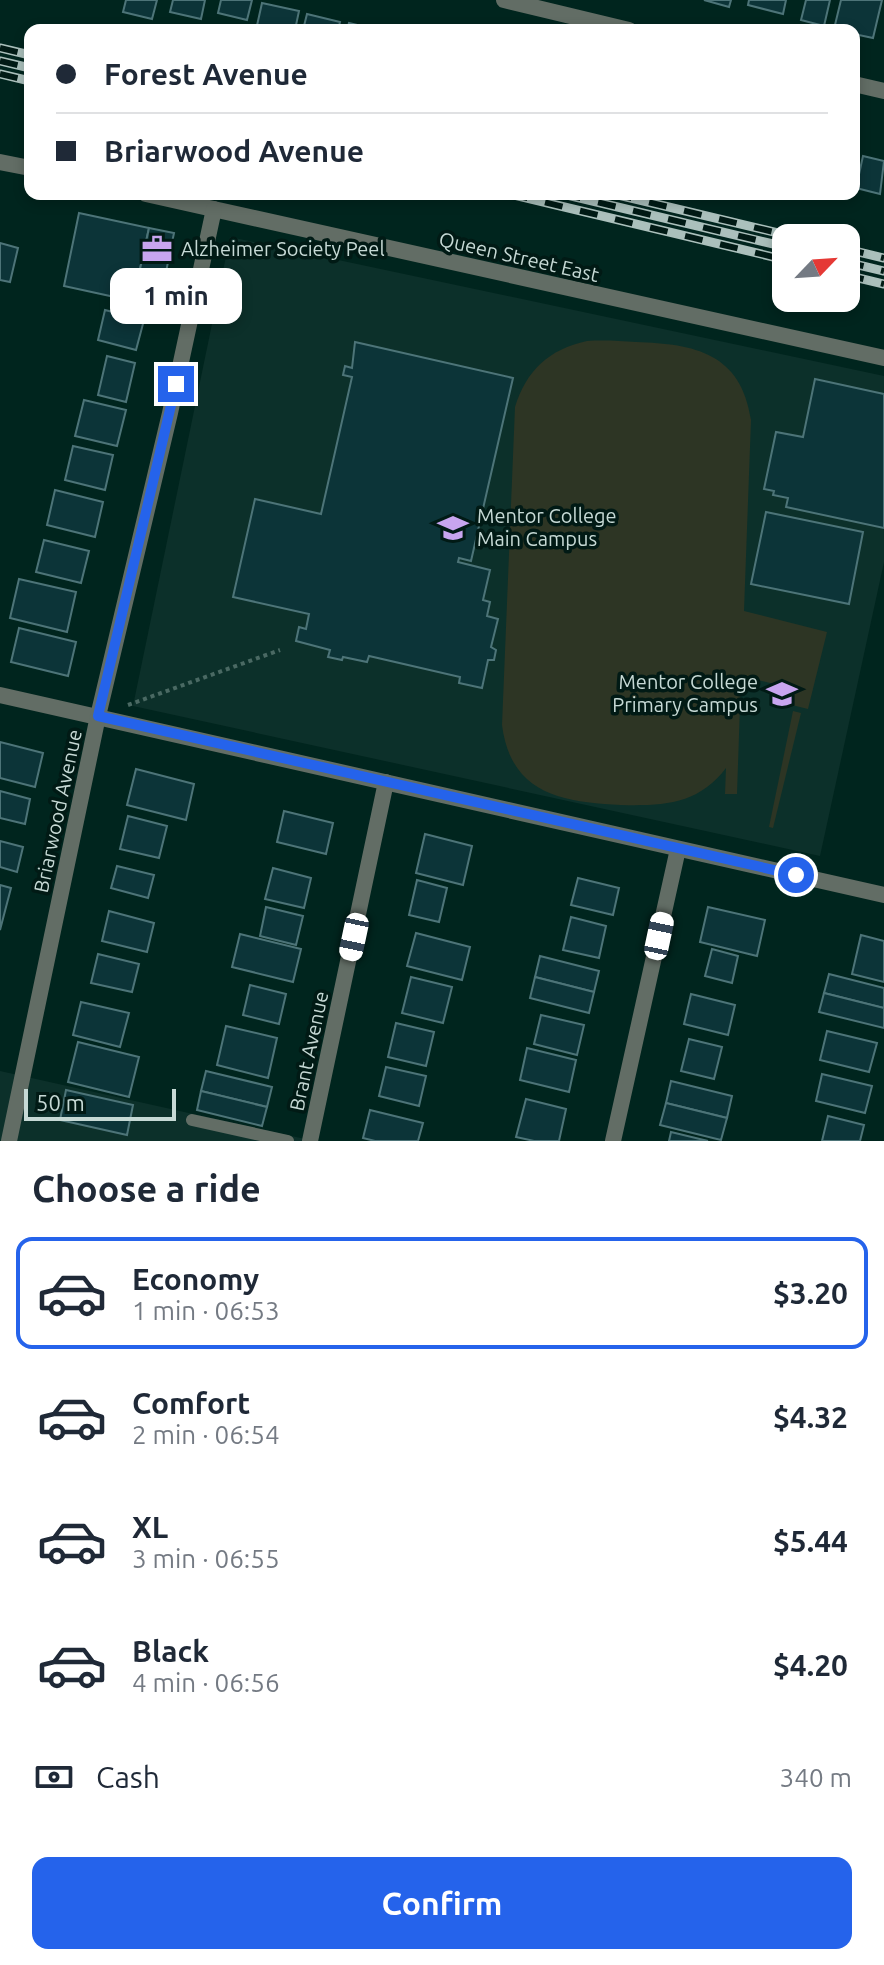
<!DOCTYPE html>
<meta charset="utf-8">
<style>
body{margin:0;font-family:Ubuntu,sans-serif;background:#f2f2f3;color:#1f2937;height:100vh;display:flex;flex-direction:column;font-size:30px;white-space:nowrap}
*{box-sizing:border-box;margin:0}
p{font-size:26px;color:#747a83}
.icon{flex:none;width:44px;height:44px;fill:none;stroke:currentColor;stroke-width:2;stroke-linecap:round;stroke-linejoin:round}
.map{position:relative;height:1141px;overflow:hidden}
.sheet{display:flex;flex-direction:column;background:#fff;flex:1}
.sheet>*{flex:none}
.hud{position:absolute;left:24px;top:24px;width:836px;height:176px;border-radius:16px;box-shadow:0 4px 12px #0003;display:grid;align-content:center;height:176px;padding:0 32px;background:#fff}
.needle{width:52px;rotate:65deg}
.tools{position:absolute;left:772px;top:224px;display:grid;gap:16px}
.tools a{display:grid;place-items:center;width:88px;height:88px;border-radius:16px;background:#fff;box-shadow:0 4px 12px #0003;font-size:40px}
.scale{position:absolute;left:24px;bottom:20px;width:152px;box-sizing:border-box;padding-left:8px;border:4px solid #c6d9d5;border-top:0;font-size:22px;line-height:28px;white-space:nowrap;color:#c6d9d5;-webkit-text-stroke:6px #011a15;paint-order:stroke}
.end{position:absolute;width:36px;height:36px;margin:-18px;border:10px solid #2563eb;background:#fff;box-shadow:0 0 0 4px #fff}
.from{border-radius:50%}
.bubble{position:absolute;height:56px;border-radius:16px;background:#fff;box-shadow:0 4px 12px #0003;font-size:26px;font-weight:700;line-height:56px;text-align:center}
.car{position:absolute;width:24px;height:48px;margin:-24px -12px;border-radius:10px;box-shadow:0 0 6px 2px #0007;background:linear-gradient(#fff 24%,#345 0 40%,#fff 0 76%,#345 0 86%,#fff 0)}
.hud b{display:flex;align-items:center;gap:28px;height:76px;font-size:30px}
.hud b+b{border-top:2px solid #e0e1e3}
.hud i{width:20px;height:20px;background:#1f2937}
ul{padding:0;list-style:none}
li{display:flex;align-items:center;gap:24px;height:112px;margin:0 16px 12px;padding:0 16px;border:4px solid transparent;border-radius:16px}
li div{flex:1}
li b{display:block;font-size:30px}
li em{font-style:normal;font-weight:700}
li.active{border-color:#2563eb}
li>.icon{width:72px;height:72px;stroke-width:1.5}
h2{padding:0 32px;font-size:36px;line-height:96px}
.pay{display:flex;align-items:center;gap:20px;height:88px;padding:0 32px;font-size:30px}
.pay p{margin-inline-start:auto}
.primary-button{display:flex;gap:16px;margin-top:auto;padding:16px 32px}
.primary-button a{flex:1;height:92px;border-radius:16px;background:#2563eb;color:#fff;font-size:32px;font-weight:700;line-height:92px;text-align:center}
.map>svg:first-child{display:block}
</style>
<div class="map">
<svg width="884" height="1141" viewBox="0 0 884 1141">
<rect width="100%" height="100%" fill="#00251e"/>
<g fill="#0c302a">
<polygon points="230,237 884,376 884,562 820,856 133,706"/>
<polygon points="0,1071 314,1141 0,1141"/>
</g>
<g fill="#2d3524">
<path d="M 587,341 C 603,340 620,341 636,342 C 695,344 741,353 751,420 L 744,611 L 827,632 L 808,709 L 780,702 L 783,686 L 741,676 L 737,794 L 725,794 L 726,768 C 699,804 664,806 621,805 C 563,802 511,795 502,725 L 515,407 C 526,371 549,349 587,341 Z"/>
<polygon points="793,711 801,713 773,828 769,827"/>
</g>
<g fill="#0c3438" stroke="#4d7478" stroke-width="2">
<polygon points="126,0 157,0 152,19 123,12"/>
<polygon points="173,0 205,0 201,19 170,12"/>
<polygon points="221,0 252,0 247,20 218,13"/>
<polygon points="704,0 731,0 729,7"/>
<polygon points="749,0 786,0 783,14 748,5"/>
<polygon points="806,0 830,0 824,26 801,20"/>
<polygon points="841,0 882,0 873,38 854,34 854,30 834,29"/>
<polygon points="262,3 299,11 295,30 256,30"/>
<polygon points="307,14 340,22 338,30 303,30"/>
<polygon points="349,23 378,30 347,30"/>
<polygon points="863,156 884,161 880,194 856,188"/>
<polygon points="79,213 149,228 133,301 64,286"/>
<polygon points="149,228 174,233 159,306 133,301"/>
<polygon points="0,243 18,248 10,282 0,280"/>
<polygon points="105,310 144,320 136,350 98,340"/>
<polygon points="355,342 513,378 471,561 459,558 458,562 490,570 483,600 490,602 487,616 498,619 491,647 496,650 494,660 488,660 482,688 459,683 460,677 369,656 367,662 343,657 342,660 328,657 330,650 296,641 299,627 306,629 309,614 233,597 255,499 321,514 352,377 343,375 345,366 352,368"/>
<polygon points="107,356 135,363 126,402 98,395"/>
<polygon points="815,379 884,394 884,528 786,507 788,498 773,495 774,491 764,489 776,432 803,437"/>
<polygon points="84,400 126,410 117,446 75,436"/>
<polygon points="73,446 113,455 105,490 65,480"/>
<polygon points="55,490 103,502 95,537 47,525"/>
<polygon points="766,512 863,532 849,604 751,584"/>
<polygon points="44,540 89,551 81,583 36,572"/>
<polygon points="19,579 76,592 67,632 10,618"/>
<polygon points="19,628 76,642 68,676 11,662"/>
<polygon points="0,742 43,753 35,787 0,778"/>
<polygon points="136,769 194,784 186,820 127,805"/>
<polygon points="0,791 30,799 25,824 0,818"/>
<polygon points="284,811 333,823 326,854 277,842"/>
<polygon points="128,816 167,826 159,858 120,849"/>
<polygon points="425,834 472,846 463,885 416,873"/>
<polygon points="0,841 23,847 17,872 0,867"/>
<polygon points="117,866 154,875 148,898 111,888"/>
<polygon points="273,868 311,878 304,908 265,899"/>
<polygon points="578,878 619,888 613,915 571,905"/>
<polygon points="417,880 447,888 439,922 409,915"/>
<polygon points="0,885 11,888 0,930"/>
<polygon points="266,907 303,916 296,945 260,936"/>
<polygon points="708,907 765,920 757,956 700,942"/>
<polygon points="109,911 154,923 147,952 102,941"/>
<polygon points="571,917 606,926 599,958 563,950"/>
<polygon points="416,933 470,947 462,980 407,966"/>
<polygon points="240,934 301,949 293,982 232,967"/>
<polygon points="861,935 884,941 884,982 852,974"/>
<polygon points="712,949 738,956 732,983 705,976"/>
<polygon points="98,954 139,964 132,992 91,983"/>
<polygon points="540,956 599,971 594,992 535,977"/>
<polygon points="829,974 884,988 884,1008 824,993"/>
<polygon points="411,977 452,987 443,1023 402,1013"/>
<polygon points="535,977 594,992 589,1013 530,998"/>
<polygon points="250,985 286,994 279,1024 243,1015"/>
<polygon points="824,993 884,1008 884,1028 819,1012"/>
<polygon points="691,994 735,1005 728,1035 684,1024"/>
<polygon points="81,1002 129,1013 120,1047 73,1035"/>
<polygon points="541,1015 584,1025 577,1055 534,1044"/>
<polygon points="396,1023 434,1032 426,1066 388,1057"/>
<polygon points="226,1026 277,1038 268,1078 217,1065"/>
<polygon points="827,1031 877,1043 869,1072 820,1060"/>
<polygon points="689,1039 722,1047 714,1079 681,1071"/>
<polygon points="78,1042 139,1057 129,1097 68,1082"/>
<polygon points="527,1048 576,1060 569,1092 520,1080"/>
<polygon points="386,1067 426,1076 419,1106 379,1096"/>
<polygon points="206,1071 272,1087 267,1107 201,1091"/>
<polygon points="822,1074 872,1086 865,1113 816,1101"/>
<polygon points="671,1081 732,1096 727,1118 666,1103"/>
<polygon points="66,1090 133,1105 127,1135 60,1120"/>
<polygon points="201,1091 267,1107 262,1126 197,1110"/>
<polygon points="526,1099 566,1109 559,1141 534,1141 516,1137"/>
<polygon points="666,1103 727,1118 721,1140 660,1125"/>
<polygon points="370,1110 423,1123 418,1141 375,1141 363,1138"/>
<polygon points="828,1116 864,1125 860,1141 822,1141"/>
<polygon points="671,1132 708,1141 669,1141"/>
</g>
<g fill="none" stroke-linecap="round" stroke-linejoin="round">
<polyline stroke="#4a6963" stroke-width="4" stroke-dasharray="4 4" stroke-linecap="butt" points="128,705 280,650"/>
<polyline stroke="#626d65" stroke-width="12" points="192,1120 288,1141"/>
<g stroke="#626d65" stroke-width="16">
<polyline points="504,0 629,30"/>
<polyline points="854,84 884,91"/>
<polyline points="0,162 30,168"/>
<polyline points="146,194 884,358"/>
<polyline points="0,695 884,895"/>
<polyline points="9,1141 98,716 170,413 214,209"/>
<polyline points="310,1141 386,782"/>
<polyline points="613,1141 678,849"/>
</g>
<g stroke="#abc0bc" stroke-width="9">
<g id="rail">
<polyline points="0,48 30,55"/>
<polyline points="0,61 30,68"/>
<polyline points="0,74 30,81"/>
<polyline points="510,194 786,260"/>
<polyline points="563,194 786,247"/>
<polyline points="614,194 799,238"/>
<polyline points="846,249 884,258"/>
<polyline points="846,262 884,271"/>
<polyline points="846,275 884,284"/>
</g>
</g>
<use href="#rail" stroke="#011a15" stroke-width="6" stroke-dasharray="18" stroke-linecap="butt"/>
</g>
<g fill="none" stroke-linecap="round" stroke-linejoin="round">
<polyline stroke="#2563eb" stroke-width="10" points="176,384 98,716 796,875"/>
</g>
<defs>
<g id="office-bare" transform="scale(2.4)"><path d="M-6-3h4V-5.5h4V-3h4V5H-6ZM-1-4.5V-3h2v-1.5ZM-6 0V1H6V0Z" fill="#c8a5ef" stroke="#011a15" stroke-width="2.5" paint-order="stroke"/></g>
<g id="school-bare" transform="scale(2.4)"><path d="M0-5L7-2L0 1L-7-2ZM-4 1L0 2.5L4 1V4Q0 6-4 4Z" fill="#c8a5ef" stroke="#011a15" stroke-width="2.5" paint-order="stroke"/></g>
</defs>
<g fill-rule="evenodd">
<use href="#office-bare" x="157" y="249"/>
<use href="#school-bare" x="453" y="528"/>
<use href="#school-bare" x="782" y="694"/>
</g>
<g text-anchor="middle" stroke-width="7" stroke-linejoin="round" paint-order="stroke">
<g font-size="20" fill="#c6d9d5" stroke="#011a15" text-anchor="start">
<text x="181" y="256">Alzheimer Society Peel</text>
<text x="477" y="523">Mentor College<tspan x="477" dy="23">Main Campus</tspan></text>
<text x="758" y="689" text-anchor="end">Mentor College<tspan x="758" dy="23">Primary Campus</tspan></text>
</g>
<g font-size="20" fill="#c6d9d5" stroke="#011a15">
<text transform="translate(519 257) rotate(13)" y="7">Queen Street East</text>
<text transform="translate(58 811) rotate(-78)" y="7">Briarwood Avenue</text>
<text transform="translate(309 1051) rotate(-78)" y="7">Brant Avenue</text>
</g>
</g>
</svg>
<div class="tools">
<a><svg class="needle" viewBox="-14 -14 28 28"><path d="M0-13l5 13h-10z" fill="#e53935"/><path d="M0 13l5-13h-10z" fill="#747a83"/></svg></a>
</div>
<div class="scale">50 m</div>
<i class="end from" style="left:796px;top:875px"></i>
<i class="end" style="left:176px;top:384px"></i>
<div class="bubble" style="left:110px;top:268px;width:132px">1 min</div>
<i class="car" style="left:659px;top:936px;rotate:12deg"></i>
<i class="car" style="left:354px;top:937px;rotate:192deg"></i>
<div class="hud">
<b><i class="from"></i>Forest Avenue</b>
<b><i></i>Briarwood Avenue</b>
</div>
</div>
<section class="sheet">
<h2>Choose a ride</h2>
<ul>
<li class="active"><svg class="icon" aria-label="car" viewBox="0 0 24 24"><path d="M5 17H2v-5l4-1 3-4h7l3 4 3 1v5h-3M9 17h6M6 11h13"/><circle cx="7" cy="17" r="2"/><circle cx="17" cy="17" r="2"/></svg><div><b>Economy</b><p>1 min · 06:53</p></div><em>$3.20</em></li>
<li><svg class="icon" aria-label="car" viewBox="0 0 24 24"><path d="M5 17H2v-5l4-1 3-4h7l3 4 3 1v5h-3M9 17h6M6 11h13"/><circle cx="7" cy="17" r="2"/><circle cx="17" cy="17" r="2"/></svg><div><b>Comfort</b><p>2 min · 06:54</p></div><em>$4.32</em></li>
<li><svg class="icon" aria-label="car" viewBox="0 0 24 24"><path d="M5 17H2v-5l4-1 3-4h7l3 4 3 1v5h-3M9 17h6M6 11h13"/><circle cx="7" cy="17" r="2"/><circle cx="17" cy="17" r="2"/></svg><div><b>XL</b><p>3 min · 06:55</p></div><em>$5.44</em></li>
<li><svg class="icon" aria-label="car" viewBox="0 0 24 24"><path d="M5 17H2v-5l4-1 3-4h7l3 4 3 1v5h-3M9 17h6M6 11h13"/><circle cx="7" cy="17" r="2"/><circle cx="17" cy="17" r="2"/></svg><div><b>Black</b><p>4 min · 06:56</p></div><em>$4.20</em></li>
</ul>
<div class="pay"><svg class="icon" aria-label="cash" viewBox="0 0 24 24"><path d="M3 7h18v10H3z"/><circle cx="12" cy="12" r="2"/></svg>Cash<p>340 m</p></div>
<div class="primary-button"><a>Confirm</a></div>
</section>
